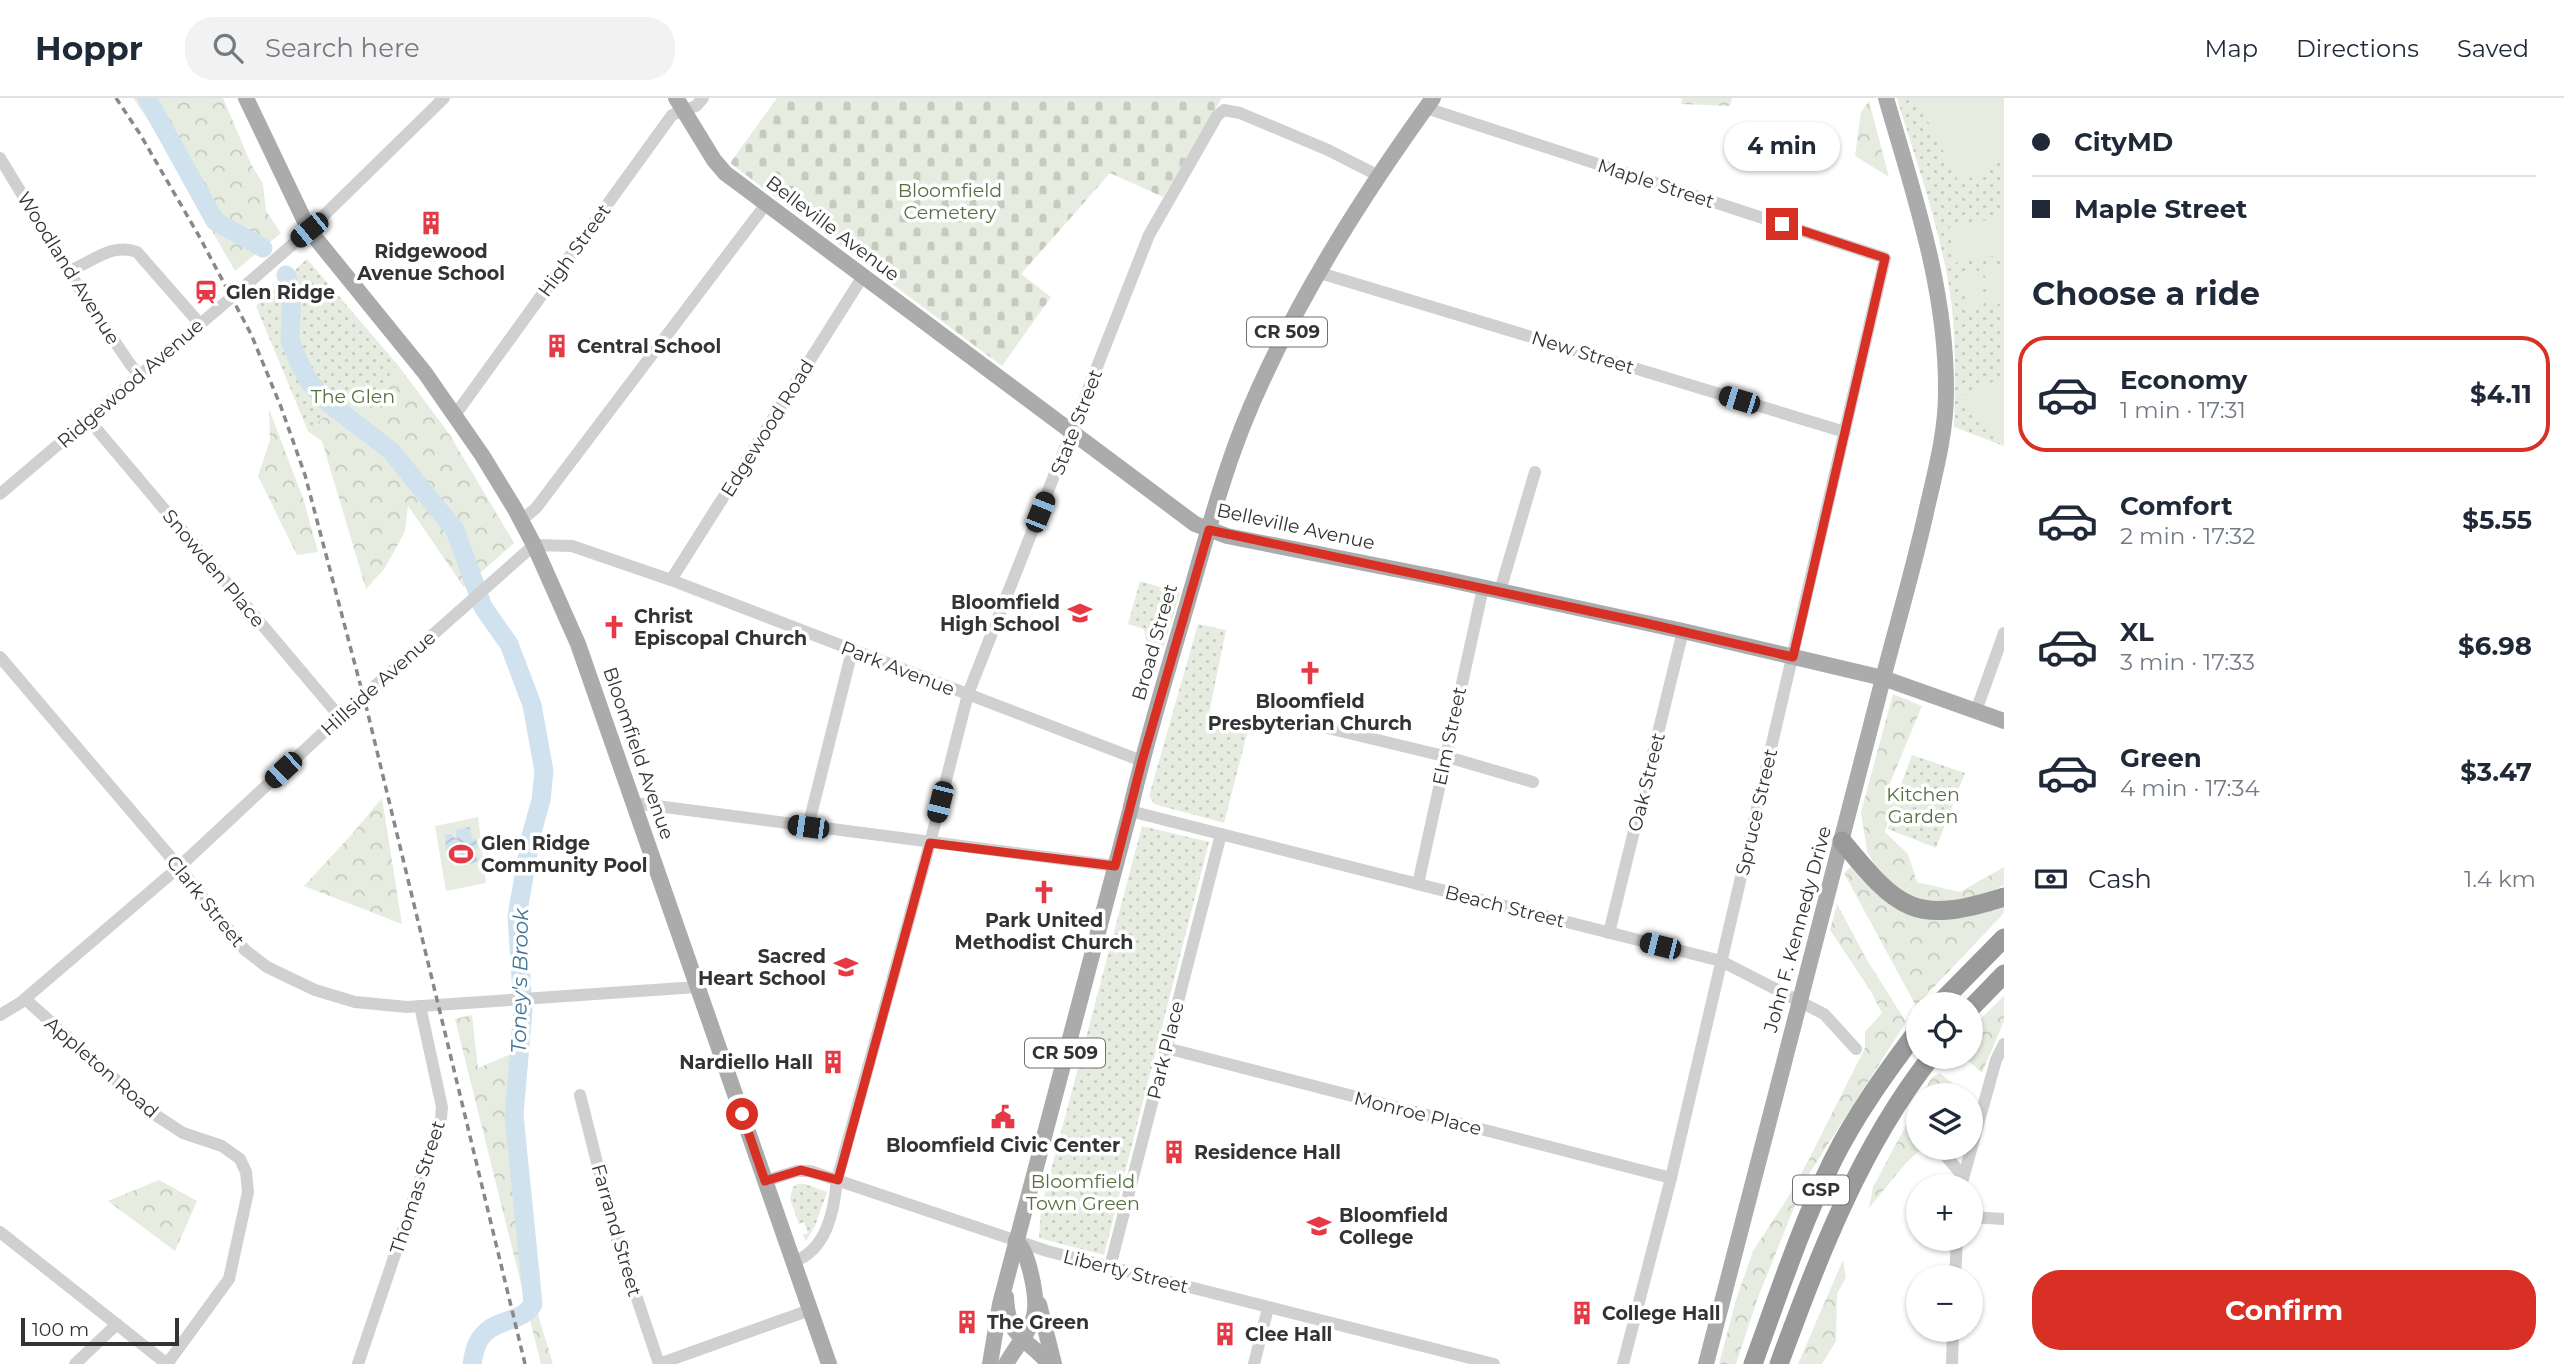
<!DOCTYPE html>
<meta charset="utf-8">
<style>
body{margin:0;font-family:Montserrat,sans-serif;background:#f2f2f3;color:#1f2937;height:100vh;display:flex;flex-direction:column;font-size:26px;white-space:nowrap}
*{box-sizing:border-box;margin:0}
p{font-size:23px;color:#747a83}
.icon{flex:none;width:38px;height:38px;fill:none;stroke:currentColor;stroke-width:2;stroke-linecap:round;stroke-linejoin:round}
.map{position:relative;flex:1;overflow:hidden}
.details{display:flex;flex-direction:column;background:#fff;width:560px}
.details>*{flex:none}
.guide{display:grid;align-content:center;height:154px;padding:0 28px;background:#fff}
.fabs{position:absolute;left:1906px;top:894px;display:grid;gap:14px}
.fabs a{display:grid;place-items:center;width:77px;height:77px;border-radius:50%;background:#fff;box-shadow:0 2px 5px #0004;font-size:35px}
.scale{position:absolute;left:21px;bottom:18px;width:158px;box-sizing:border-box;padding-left:7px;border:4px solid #333;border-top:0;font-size:19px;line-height:24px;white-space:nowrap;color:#333;-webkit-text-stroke:5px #fff;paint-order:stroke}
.end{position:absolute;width:32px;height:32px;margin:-16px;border:9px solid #d93025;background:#fff;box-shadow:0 0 0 4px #fff}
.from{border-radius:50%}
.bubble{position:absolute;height:49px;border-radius:24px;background:#fff;box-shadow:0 2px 5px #0004;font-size:23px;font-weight:700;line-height:49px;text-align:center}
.car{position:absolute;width:21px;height:42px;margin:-21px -10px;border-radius:9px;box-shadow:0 0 5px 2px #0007;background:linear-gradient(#222 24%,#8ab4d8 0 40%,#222 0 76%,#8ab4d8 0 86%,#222 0)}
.guide b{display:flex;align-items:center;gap:24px;height:66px;font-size:26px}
.guide b+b{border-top:2px solid #e0e1e3}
.guide i{width:18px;height:18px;background:#1f2937}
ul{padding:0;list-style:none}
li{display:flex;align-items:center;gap:21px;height:116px;margin:0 14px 10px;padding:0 14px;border:4px solid transparent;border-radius:28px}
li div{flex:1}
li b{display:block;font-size:26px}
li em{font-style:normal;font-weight:700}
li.selected{border-color:#d93025}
li>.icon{width:63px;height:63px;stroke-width:1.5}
h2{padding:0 28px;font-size:32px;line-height:84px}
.pay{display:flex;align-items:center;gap:18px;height:77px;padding:0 28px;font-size:26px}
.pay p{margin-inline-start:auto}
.button{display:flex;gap:14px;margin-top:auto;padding:14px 28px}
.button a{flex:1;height:80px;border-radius:28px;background:#d93025;color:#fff;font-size:28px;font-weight:700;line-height:80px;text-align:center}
header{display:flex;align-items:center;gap:42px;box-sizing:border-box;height:98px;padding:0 35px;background:#fff;border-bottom:2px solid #e0e1e3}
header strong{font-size:33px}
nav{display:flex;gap:38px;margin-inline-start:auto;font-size:24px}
.search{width:490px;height:63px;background:#f2f2f3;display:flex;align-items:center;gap:18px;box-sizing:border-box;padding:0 24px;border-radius:28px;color:#747a83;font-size:26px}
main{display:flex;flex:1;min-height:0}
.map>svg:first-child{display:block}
</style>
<header>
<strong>Hoppr</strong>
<div class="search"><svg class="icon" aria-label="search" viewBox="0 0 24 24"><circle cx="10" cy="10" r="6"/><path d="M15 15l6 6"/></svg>Search here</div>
<nav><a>Map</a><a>Directions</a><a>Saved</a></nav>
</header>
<main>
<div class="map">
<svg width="2004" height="1266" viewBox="0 0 2004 1266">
<defs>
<pattern id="green-dots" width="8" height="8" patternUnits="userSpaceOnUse" patternTransform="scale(1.75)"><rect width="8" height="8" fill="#e6ecdf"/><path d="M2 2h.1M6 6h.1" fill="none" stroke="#c6cbc0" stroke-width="1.8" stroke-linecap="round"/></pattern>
<pattern id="forest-crowns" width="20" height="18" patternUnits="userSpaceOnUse" patternTransform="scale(1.75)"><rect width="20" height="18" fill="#e6ecdf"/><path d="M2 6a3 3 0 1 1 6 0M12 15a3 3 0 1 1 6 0" fill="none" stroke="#c6cbc0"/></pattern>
<pattern id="cemetery-stones" width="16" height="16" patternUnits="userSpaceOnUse" patternTransform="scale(1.75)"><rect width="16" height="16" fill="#e6ecdf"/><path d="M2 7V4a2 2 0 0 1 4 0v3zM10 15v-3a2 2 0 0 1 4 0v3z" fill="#c6cbc0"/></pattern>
<pattern id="water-waves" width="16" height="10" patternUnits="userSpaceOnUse" patternTransform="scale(1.75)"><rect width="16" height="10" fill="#cfe2ee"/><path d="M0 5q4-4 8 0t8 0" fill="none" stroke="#b2c2cd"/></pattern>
</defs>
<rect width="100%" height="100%" fill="#fff"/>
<g fill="url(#green-dots)">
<path d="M 1897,0 L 2004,0 L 2004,348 L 1954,329 C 1955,289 1956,249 1952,210 C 1944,140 1917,67 1897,0 Z"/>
<polygon points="307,161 397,266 449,336 514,445 464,489 407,406 308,333 256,208"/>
<polygon points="1140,483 1180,495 1163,551 1161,550 1158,561 1149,559 1144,531 1128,526"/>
<polygon points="1198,526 1226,532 1209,615 1250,624 1224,725 1154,706 1149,698"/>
<polygon points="1912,657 1965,675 1936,750 1888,731 1896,699"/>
<polygon points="1142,728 1209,744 1104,1157 1039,1140 1041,1110"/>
<polygon points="798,1086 805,1086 827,1094 815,1128 806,1143 803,1137 808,1135 804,1124 799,1126 790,1101 793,1089"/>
</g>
<g fill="url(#forest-crowns)">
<polygon points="133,0 223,0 251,66 263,86 266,113 281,135 235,173 151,26"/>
<polygon points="1682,0 1732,0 1730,8 1681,6"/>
<polygon points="1869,3 1889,79 1855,58 1861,14"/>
<polygon points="397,266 449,336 514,445 464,489 408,407 405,433 385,470 366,491 322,343 308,333 353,294 380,292"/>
<polygon points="269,311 304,403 318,454 297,457 258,378 270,342"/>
<polygon points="1893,596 1922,608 1890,685 1894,705 1885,734 1908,756 1917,784 1960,794 2004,769 2004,787 1986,796 1941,807 1910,800 1883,783 1867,753 1861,714"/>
<polygon points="382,700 402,826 304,788 352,736"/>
<polygon points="1853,767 1910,814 2004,804 2004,815 1916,908 1844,775"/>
<polygon points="1837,806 1867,862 1906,924 1805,1082 1757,1202 1736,1266 1719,1266 1736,1202 1753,1153 1787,1101 1808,1063 1865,950 1865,934 1882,915 1870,892 1830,832"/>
<polygon points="2004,898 2004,923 1982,975 1964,959 1970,959 1971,930"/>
<polygon points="472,917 478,970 511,956 522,959 516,1021 538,1217 553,1266 541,1266 455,921"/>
<polygon points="1940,975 1967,997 1922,997 1932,979"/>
<polygon points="1918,1005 1918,1050 1922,1050 1905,1066 1869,1110 1873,1089"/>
<polygon points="159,1082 197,1103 175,1153 108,1103"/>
<polygon points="1843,1162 1846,1179 1837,1196 1836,1243 1822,1266 1798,1266"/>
</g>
<polygon fill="url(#cemetery-stones)" points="777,0 1222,0 1163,99 1110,75 1021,176 1051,199 1002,268 730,65"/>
<g fill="#e6ecdf">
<polygon points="1916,0 2004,0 2004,55 1992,67 1960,86"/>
<polygon points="2004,119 2004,156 1955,165 1949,129"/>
<polygon points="2001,168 2004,205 1990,208 1984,171"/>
<polygon points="1977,172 1984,209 1967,212 1960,175"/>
<path d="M 2004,279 L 2004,344 C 1984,336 1971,316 1960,298 Z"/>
<polygon points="478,719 486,785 446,793 435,728"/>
</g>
<polygon fill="url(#water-waves)" points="470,729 472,741 476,741 478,750 475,751 478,764 463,768 459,751 446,754 445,737 451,736 457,742 455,732"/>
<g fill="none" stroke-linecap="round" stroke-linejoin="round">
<g stroke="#cfe2ee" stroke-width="19">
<polyline points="147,0 215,123 263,150"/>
<path d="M 286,177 L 292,194 L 290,242 L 301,269 L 308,282 L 325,302 L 391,353 L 455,432 L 483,509 L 509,546 L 532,607 L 544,673 L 541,702 L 531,738 L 517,818 L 523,912 L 514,1017 L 533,1206 C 524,1223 498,1221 485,1235 C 476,1243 474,1255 472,1266"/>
</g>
<g stroke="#d0d0d0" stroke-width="12">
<polyline points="1426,10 1885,160 1671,1080 1623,1266"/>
<polyline points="0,60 84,198 130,266 140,278"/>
<path d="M 69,173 C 91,165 112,144 137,154 L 200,226"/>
<polyline points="1320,175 1845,334"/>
<polyline points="246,187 309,132 444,0"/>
<polyline points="455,317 672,17 696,8 703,0"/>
<polyline points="88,321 340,619"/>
<polyline points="0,396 219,210"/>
<polyline points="522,422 536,410 766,106"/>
<polyline points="671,482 863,178"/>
<polyline points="1500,493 1535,374"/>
<polyline points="0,559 179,769 245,852 267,869 315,892 355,904 407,909 697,889"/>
<polyline points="1976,613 2004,535"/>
<polyline points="1311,626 1444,658 1533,684"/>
<polyline points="634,705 1115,768"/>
<polyline points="1130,713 1721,863 1824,916 1856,951"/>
<polyline points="808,729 852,553"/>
<polyline points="1418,786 1483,490"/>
<polyline points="1609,835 1683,533"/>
<polyline points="25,901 154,1016 183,1035 222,1048 240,1061 246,1074 248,1094 229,1181 167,1266"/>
<polyline points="0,917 20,905 179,769 340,619 534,447 572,448 671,482 1142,663"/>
<polyline points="1166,950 1671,1080"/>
<polyline points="580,997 614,1132 659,1266"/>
<polyline points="1939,1050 1963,1078"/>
<polyline points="765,1083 797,1073 810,1073 1047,1153 1494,1266"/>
<polyline points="1961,1088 1996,962 2004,946"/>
<polyline points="1970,1119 2004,1121"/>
<polyline points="0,1134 167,1266"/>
<path d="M 793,1164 C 827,1152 834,1113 837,1082 L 930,745 L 968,596 L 1149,137 L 1217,18 L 1224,12 L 1240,15 L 1328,52 L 1379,78"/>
<polyline points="1110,1169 1221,736"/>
<polyline points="1955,1180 1957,1141"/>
<polyline points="75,1266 117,1226"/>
<polyline points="358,1266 441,1020 442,1009 420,908"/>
<polyline points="659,1266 810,1212"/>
<polyline points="1254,1266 1268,1210"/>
<polyline points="1952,1266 1953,1232"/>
</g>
<g stroke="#ababab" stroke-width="16">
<polyline points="246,0 309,132 425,275 482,357 515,411 534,447 578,546 829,1266"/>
<polyline points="676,0 714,62 725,75 1195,426 1227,438 1440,480 1683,533 1883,580 2004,623"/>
<path d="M 1006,1199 C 1008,1242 1026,1238 1049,1266"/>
<polyline points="1039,1206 1054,1266"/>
<path d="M 990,1266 L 1000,1206 L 1130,713 C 1146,642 1168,572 1188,503 C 1205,445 1220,386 1242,330 C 1287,217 1362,98 1433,0"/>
<path d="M 1006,1266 C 1029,1227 1043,1226 1031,1176 C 1028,1164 1025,1152 1016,1142"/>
<path d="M 1706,1266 C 1763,1044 1822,822 1878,600 C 1894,536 1913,474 1927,410 C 1936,371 1946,334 1946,294 C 1947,192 1914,97 1886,0"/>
</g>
<g stroke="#9a9a9a" stroke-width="19">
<path d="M 1842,743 C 1898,811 1914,828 2004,799"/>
<polyline points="1939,906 2004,840"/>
<polyline points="1970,911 2004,876"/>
<path d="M 1753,1266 C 1778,1198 1801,1127 1833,1062 C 1856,1016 1887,973 1918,932"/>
<path d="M 1779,1266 C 1819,1158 1859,1051 1931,959"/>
</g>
<polyline stroke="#888" stroke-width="3.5" stroke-dasharray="7 5" stroke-linecap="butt" points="116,0 140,36 199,138 251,236 281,309 305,377 368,616 525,1266"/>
<polyline stroke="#d0d0d0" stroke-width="12" points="219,210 246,187"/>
</g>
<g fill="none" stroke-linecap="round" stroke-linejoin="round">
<polyline stroke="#d93025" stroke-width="9" points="742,1016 765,1083 801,1072 838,1082 930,745 1115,768 1142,663 1209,432 1641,524 1793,559 1885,160 1782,126"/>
</g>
<defs>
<g id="building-bare" transform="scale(1.89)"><path d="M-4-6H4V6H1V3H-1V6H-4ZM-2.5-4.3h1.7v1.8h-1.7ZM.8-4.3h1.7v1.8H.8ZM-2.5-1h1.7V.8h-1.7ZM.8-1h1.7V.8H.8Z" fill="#e63946" stroke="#fff" stroke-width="2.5" paint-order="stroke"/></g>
<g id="station-bare" transform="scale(1.89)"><path d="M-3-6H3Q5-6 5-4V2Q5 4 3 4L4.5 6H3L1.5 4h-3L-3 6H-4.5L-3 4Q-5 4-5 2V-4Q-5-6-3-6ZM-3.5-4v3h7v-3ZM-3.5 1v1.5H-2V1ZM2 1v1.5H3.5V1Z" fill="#e63946" stroke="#fff" stroke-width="2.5" paint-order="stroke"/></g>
<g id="school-bare" transform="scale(1.89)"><path d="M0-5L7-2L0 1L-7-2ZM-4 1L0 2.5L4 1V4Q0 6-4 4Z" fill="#e63946" stroke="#fff" stroke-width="2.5" paint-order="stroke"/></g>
<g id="church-bare" transform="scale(1.89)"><path d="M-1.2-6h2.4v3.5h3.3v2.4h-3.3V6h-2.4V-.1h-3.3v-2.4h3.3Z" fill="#e63946" stroke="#fff" stroke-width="2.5" paint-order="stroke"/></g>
<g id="stadium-bare" transform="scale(1.89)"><path d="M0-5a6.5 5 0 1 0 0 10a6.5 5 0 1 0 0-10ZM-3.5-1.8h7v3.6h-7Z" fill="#e63946" stroke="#fff" stroke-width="2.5" paint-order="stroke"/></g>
<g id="civic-bare" transform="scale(1.89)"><path d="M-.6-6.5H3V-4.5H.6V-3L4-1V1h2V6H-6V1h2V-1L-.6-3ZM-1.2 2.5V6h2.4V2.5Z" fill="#e63946" stroke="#fff" stroke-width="2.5" paint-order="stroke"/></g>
<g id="university-bare" transform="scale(1.89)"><path d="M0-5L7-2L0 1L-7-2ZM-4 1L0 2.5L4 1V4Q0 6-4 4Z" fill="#e63946" stroke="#fff" stroke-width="2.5" paint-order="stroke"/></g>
</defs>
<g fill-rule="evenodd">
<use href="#building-bare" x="431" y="125"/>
<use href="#station-bare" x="206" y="194"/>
<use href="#building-bare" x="557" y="248"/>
<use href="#school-bare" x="1080" y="515"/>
<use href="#church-bare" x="614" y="529"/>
<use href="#church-bare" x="1310" y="575"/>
<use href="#stadium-bare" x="461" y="756"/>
<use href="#church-bare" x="1044" y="794"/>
<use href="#school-bare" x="846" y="869"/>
<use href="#building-bare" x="833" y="964"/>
<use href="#civic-bare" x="1003" y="1019"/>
<use href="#building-bare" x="1174" y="1054"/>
<use href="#university-bare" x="1319" y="1128"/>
<use href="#building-bare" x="1582" y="1215"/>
<use href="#building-bare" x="967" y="1224"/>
<use href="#building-bare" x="1225" y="1236"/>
</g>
<g text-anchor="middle" stroke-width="7" stroke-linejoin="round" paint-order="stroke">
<g fill="#fff" stroke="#707070" stroke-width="2">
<rect x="1247" y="219.5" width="80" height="29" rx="5"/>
<rect x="1025" y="940.5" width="80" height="29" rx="5"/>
<rect x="1793" y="1077.5" width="56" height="29" rx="5"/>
</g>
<g font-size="18" font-weight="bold" fill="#333">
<text x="1287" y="240">CR 509</text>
<text x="1065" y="961">CR 509</text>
<text x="1821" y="1098">GSP</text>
</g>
<g font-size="19" fill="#333" stroke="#fff">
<text transform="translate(1656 85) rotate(18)" y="7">Maple Street</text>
<text transform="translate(833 130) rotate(37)" y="7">Belleville Avenue</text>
<text transform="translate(574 152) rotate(-54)" y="7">High Street</text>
<text transform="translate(69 170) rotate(58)" y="7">Woodland Avenue</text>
<text transform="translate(1583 254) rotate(17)" y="7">New Street</text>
<text transform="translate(130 285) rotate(-41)" y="7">Ridgewood Avenue</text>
<text transform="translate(1076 324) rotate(-69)" y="7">State Street</text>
<text transform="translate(767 330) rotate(-58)" y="7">Edgewood Road</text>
<text transform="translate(1296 428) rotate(12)" y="7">Belleville Avenue</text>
<text transform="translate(214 470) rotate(50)" y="7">Snowden Place</text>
<text transform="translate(1154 544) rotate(-74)" y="7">Broad Street</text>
<text transform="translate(898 570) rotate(21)" y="7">Park Avenue</text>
<text transform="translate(378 585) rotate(-42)" y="7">Hillside Avenue</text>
<text transform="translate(1449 638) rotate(-78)" y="7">Elm Street</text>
<text transform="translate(639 655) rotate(71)" y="7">Bloomfield Avenue</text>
<text transform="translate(1646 684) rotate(-76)" y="7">Oak Street</text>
<text transform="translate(1756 714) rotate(-77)" y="7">Spruce Street</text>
<text transform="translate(206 803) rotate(51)" y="7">Clark Street</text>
<text transform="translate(1505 808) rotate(14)" y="7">Beach Street</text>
<text transform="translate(1797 831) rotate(-75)" y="7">John F. Kennedy Drive</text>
<text transform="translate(1165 952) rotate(-76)" y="7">Park Place</text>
<text transform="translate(102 969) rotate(41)" y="7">Appleton Road</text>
<text transform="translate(1418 1015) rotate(14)" y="7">Monroe Place</text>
<text transform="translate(417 1089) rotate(-72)" y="7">Thomas Street</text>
<text transform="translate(617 1132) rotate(74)" y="7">Farrand Street</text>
<text transform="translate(1126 1173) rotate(14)" y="7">Liberty Street</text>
</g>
<g font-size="19" fill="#56703f" stroke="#fff">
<text x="950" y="99">Bloomfield<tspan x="950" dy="22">Cemetery</tspan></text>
<text x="353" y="305">The Glen</text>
<text x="1923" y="703">Kitchen<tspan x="1923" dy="22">Garden</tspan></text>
<text x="1083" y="1090">Bloomfield<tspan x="1083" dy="22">Town Green</tspan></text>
</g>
<g font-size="19" font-weight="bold" fill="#333" stroke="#fff" text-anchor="start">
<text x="431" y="160" text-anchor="middle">Ridgewood<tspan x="431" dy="22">Avenue School</tspan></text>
<text x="226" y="201">Glen Ridge</text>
<text x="577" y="255">Central School</text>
<text x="1060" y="511" text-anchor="end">Bloomfield<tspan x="1060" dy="22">High School</tspan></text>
<text x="634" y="525">Christ<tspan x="634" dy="22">Episcopal Church</tspan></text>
<text x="1310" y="610" text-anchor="middle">Bloomfield<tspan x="1310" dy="22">Presbyterian Church</tspan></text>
<text x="481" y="752">Glen Ridge<tspan x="481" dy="22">Community Pool</tspan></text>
<text x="1044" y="829" text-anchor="middle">Park United<tspan x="1044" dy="22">Methodist Church</tspan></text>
<text x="826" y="865" text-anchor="end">Sacred<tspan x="826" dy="22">Heart School</tspan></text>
<text x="813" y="971" text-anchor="end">Nardiello Hall</text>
<text x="1003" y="1054" text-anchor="middle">Bloomfield Civic Center</text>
<text x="1194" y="1061">Residence Hall</text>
<text x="1339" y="1124">Bloomfield<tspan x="1339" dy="22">College</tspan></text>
<text x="1602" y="1222">College Hall</text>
<text x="987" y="1231">The Green</text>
<text x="1245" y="1243">Clee Hall</text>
</g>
<g font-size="21" font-style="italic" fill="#3f7597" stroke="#fff">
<text transform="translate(520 883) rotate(-89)" y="7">Toney's Brook</text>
</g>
</g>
</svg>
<div class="fabs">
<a><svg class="icon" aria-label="locate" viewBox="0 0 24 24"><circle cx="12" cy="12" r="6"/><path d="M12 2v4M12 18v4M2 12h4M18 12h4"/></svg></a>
<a><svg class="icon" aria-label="layers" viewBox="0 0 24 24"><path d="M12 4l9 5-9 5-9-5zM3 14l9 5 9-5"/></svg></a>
<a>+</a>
<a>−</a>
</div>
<div class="scale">100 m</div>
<i class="end from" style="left:742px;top:1016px"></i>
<i class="end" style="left:1782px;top:126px"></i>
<div class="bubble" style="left:1724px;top:24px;width:116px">4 min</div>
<i class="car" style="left:309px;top:132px;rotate:231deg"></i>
<i class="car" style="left:1739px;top:302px;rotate:287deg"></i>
<i class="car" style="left:1040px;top:414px;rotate:22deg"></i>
<i class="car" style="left:283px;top:672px;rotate:227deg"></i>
<i class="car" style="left:940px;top:704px;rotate:194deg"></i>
<i class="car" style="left:808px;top:729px;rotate:278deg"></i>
<i class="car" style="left:1660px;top:848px;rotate:284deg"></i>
</div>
<section class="details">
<div class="guide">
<b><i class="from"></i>CityMD</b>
<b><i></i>Maple Street</b>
</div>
<h2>Choose a ride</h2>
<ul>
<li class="selected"><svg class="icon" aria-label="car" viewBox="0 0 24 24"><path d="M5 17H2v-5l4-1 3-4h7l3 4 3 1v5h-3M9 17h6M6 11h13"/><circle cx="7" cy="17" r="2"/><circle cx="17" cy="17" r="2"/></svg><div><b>Economy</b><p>1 min · 17:31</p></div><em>$4.11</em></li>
<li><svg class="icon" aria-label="car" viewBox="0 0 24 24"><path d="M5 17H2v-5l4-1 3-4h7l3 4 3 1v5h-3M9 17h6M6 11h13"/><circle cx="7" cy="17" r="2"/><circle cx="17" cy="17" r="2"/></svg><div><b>Comfort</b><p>2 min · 17:32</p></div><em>$5.55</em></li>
<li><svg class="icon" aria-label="car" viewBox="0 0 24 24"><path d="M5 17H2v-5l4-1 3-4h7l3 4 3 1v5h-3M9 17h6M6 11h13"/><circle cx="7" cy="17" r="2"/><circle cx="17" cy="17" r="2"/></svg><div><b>XL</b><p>3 min · 17:33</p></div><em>$6.98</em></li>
<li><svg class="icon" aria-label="car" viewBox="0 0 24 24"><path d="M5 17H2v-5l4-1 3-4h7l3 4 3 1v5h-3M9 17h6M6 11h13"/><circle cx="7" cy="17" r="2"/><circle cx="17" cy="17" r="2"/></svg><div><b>Green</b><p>4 min · 17:34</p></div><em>$3.47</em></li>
</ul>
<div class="pay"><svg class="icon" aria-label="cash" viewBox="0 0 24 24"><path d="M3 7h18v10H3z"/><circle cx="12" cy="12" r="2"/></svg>Cash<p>1.4 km</p></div>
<div class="button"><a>Confirm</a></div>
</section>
</main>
